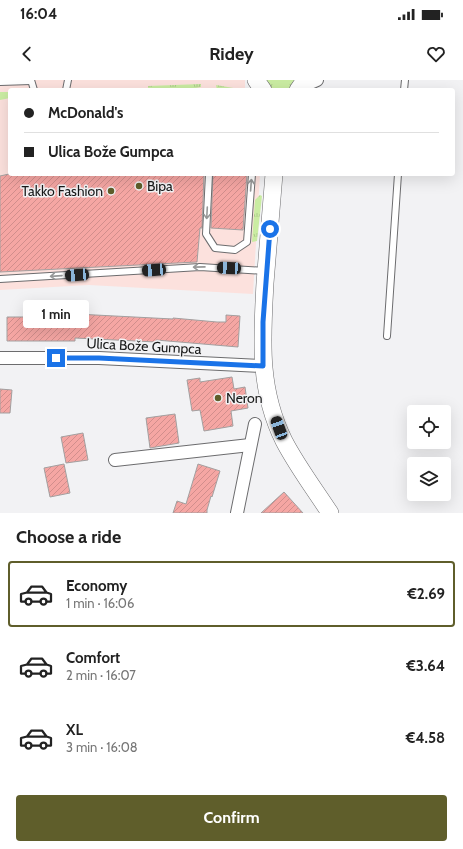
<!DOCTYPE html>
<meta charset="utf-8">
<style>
body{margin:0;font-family:Cabin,sans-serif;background:#f6f6f6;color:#222;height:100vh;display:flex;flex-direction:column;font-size:15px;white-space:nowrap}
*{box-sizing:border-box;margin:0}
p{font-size:13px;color:#767676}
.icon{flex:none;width:22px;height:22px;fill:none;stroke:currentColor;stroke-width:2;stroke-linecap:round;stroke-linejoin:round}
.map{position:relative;height:433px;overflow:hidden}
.details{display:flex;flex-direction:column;background:#fff;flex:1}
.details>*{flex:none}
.banner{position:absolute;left:8px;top:8px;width:447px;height:88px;border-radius:4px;box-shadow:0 4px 16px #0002;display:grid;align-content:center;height:88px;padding:0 16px;background:#fff}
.buttons{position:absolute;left:407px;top:325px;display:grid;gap:8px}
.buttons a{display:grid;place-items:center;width:44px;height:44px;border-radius:4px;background:#fff;box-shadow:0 4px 16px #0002;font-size:20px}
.end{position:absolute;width:18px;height:18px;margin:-9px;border:5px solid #1a73e8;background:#fff;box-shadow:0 0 0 2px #fff}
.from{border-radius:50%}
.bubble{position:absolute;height:28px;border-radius:4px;background:#fff;box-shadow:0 4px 16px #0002;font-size:13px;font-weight:700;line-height:28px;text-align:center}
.car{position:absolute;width:12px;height:24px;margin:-12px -6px;border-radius:5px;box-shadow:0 0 3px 1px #0007;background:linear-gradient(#222 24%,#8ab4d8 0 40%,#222 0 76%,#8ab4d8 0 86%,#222 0)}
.banner b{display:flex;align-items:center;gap:14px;height:38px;font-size:15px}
.banner b+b{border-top:1px solid #e0e0e0}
.banner i{width:10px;height:10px;background:#222}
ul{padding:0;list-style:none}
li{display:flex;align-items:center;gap:12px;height:66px;margin:0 8px 6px;padding:0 8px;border:2px solid transparent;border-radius:4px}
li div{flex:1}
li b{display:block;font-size:15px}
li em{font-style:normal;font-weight:700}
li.selected{border-color:#5f5e2b}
li>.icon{width:36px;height:36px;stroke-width:1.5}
h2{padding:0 16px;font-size:18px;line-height:48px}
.button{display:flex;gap:8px;margin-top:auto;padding:8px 16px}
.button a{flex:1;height:46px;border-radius:4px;background:#5f5e2b;color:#fff;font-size:16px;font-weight:700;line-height:46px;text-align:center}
.status{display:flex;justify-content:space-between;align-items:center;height:28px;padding:0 20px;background:#fff;direction:ltr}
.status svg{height:11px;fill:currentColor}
header{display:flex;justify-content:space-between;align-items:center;height:52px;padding:0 16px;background:#fff;font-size:18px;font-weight:700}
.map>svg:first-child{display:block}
</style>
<div class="status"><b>16:04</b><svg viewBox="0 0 49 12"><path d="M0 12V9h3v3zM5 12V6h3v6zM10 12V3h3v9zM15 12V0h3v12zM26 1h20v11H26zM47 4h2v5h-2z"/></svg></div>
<header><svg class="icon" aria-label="back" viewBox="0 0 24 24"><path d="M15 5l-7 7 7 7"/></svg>Ridey<svg class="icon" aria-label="heart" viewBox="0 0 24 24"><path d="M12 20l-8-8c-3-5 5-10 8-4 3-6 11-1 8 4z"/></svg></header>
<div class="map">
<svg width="463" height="433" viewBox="0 0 463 433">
<defs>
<pattern id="grass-tufts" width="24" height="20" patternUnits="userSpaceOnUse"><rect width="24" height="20" fill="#caeca2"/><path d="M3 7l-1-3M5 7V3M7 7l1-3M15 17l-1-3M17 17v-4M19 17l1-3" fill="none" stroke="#adca8b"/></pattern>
<pattern id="building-hatch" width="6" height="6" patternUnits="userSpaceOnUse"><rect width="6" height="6" fill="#f5a6a3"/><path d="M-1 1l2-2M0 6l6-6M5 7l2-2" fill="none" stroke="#d18e8c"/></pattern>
</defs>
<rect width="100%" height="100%" fill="#f2f2f4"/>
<polygon fill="#fce1dd" points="0,0 245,0 245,10 10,10 10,94 260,94 253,214 89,205 0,210"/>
<g fill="url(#grass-tufts)">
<polygon points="257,0 304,0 297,10 264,10"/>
<polygon points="201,4 201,7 186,10 148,10 148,6"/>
<polygon points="216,5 245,10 217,10"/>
<polygon points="0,12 10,12 10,18 0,20"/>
<polygon points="260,115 262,116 257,161 252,162 255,120"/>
</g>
<g fill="url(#building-hatch)" stroke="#a3a0a0">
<polygon points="9,94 204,94 202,148 200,148 197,182 0,192 0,96"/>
<polygon points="213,94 247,94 243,150 211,148"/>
<polygon points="40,232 76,232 76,234 173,239 173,238 217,242 226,242 226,235 240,236 238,267 156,260 156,262 75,258 75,261 7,261 7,237 40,237"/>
<polygon points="232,297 234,309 245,307 248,328 231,331 233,346 204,351 200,330 192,331 187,300 200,298 200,302"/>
<polygon points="0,309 12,310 10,333 0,333"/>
<polygon points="175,334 179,363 150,368 146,338"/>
<polygon points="83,353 88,380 66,383 61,357"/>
<polygon points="64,384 70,413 50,417 44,388"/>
<polygon points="198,384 220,391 212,417 211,416 207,430 207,433 173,433 177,421 186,424"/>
<polygon points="284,412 303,433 261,433"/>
</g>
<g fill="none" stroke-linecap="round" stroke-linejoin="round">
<g stroke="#6c6c6e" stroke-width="8">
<g id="service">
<polyline points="31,0 34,10"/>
<polyline points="0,2 31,1"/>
<polyline points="66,10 68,0"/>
<polyline points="404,10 405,0"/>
<polyline points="209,94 206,154 215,168 235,170 247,162 252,94"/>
<polyline points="0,199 200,187 265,191"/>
<polyline points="387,256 398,94"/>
</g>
</g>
<g stroke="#6c6c6e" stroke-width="14">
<g id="minor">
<polyline points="301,7 317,0"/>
<polyline points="0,278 99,278 263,286"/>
<polyline points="115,380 250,365"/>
<polyline points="237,433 255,344"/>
</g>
</g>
<g stroke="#6c6c6e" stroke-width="18">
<g id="secondary">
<polyline points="256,0 263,10"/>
<polyline points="298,10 305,0"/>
<path d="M 274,94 C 271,130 268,167 265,203 C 262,259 258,309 284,361 C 297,386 315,410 330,433"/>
</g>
</g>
<use href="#service" stroke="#fff" stroke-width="6"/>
<use href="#minor" stroke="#fff" stroke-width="12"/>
<use href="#secondary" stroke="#fff" stroke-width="17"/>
</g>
<defs><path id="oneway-shaft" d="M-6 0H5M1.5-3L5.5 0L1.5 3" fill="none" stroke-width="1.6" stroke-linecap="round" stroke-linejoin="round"/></defs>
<g stroke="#979898">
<use href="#oneway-shaft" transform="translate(251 105) rotate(-86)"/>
<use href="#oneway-shaft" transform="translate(207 133) rotate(93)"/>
<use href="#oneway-shaft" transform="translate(199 187) rotate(179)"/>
<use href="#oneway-shaft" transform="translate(56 196) rotate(176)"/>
</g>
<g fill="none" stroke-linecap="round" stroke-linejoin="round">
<polyline stroke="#1a73e8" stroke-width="5" points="56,278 99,278 263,286 263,242 270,149"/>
</g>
<g fill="#5f5e2b" stroke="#f2f2f4" stroke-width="1.5">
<circle cx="139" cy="106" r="4"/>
<circle cx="111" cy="111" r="4"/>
<circle cx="218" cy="318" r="4"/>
</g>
<g text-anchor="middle" stroke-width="3" stroke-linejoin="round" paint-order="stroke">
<g font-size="14" fill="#181919" stroke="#f2f2f4" text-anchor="start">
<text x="147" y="111">Bipa</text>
<text x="103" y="116" text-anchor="end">Takko Fashion</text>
<text x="226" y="323">Neron</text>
</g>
<g font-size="14" fill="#181919" stroke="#f2f2f4">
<text transform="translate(144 266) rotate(3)" y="5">Ulica Bože Gumpca</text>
</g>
</g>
</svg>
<div class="buttons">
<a><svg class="icon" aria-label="locate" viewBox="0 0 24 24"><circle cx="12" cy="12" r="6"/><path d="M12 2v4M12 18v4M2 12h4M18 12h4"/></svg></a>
<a><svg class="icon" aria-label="layers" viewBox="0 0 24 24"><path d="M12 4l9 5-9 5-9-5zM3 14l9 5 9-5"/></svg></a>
</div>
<i class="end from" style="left:270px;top:149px"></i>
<i class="end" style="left:56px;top:278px"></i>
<div class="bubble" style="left:23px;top:220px;width:66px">1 min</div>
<i class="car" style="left:229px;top:188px;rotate:273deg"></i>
<i class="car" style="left:154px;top:190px;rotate:266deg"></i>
<i class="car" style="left:77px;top:195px;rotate:266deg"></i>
<i class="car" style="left:279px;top:348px;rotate:340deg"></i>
<div class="banner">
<b><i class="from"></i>McDonald's</b>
<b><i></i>Ulica Bože Gumpca</b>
</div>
</div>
<section class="details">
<h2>Choose a ride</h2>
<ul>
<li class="selected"><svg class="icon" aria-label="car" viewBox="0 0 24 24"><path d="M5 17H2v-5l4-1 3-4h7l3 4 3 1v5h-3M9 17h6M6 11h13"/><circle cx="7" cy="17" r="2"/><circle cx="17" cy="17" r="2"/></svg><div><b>Economy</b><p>1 min · 16:06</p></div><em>€2.69</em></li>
<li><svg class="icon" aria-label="car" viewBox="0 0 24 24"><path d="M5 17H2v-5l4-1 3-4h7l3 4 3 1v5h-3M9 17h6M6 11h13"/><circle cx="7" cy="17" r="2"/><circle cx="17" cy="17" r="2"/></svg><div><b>Comfort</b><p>2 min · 16:07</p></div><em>€3.64</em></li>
<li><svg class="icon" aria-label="car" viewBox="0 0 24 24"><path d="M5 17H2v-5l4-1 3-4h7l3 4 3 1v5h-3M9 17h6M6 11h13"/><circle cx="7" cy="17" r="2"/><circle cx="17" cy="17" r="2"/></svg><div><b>XL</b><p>3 min · 16:08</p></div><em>€4.58</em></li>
</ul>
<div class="button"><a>Confirm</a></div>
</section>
